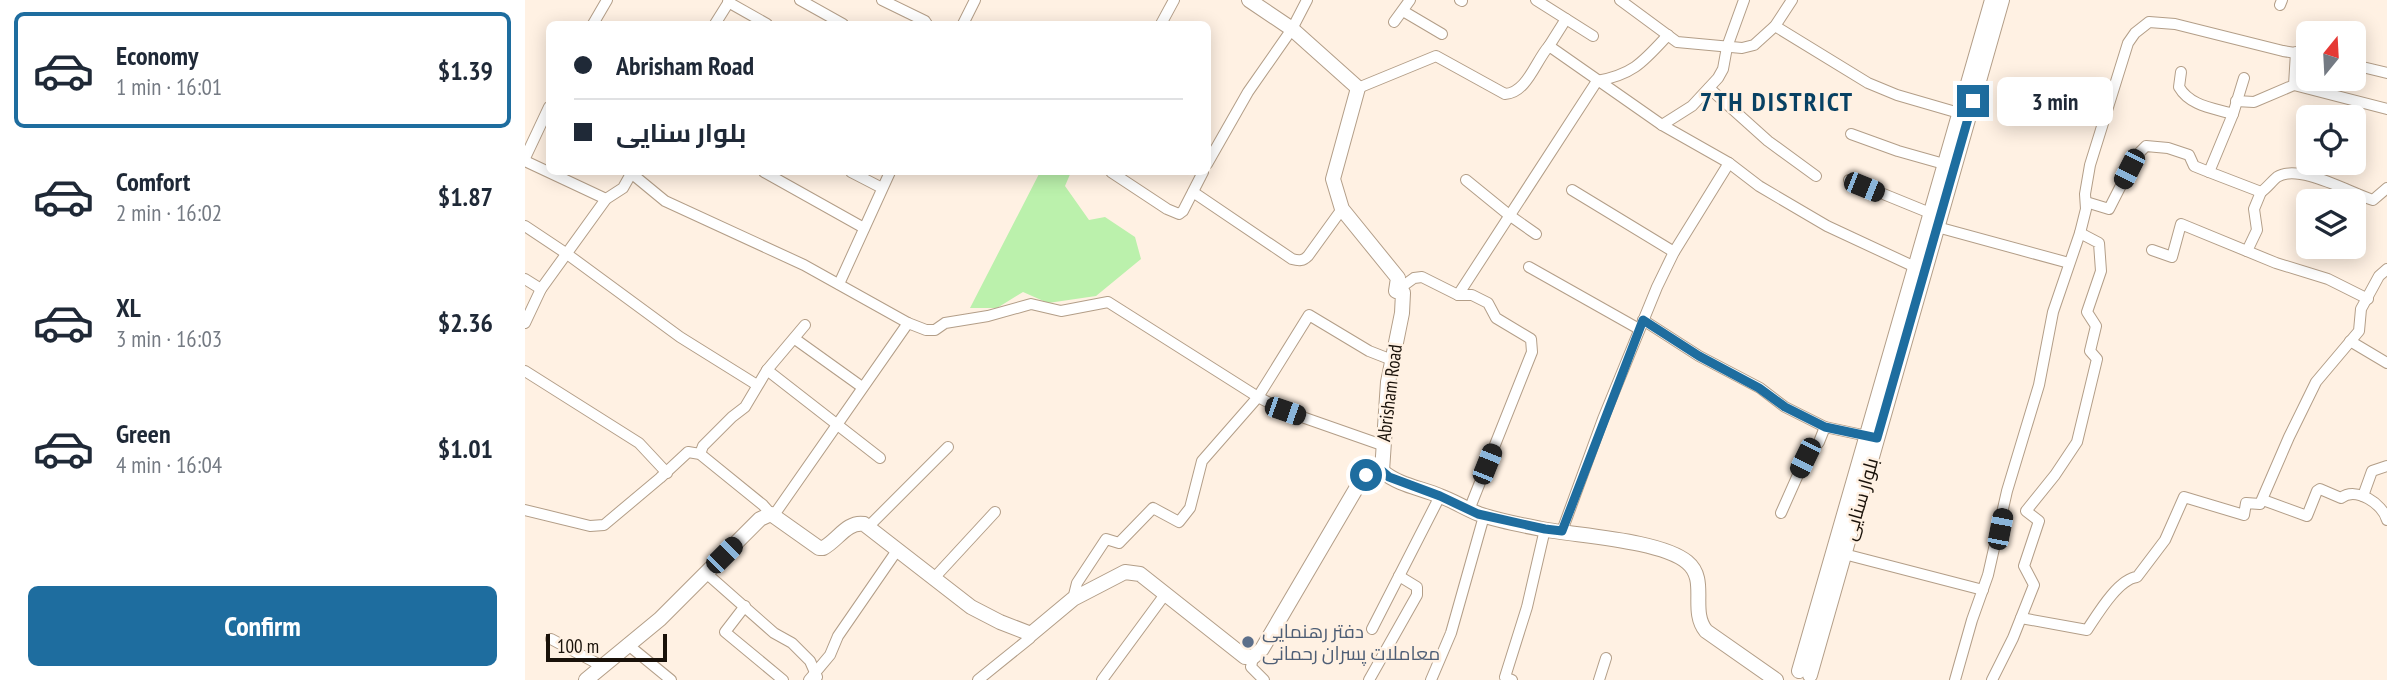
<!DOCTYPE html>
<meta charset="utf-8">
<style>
body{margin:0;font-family:"PT Sans Narrow",Cairo,sans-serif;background:#f2f2f3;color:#1f2937;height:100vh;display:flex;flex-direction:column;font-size:26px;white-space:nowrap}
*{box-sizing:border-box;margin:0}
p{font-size:23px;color:#747a83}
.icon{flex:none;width:38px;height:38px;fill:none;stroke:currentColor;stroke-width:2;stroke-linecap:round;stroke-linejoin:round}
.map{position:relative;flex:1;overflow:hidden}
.panel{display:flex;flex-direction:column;background:#fff;width:525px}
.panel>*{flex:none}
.guide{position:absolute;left:21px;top:21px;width:665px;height:154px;border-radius:10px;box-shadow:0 4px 18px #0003;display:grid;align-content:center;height:154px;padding:0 28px;background:#fff}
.needle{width:46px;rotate:18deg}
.fabs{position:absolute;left:1771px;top:21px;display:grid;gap:14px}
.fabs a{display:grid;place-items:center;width:70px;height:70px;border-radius:10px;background:#fff;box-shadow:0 4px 18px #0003;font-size:35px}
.scale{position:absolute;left:21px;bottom:18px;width:121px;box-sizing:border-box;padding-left:7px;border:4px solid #191109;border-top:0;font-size:19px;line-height:24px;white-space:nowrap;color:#191109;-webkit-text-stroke:5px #fff1e3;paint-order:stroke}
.end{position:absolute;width:32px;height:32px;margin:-16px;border:9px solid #1e6d9f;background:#fff;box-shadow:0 0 0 4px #fff}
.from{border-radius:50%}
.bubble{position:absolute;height:49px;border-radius:10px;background:#fff;box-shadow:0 4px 18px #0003;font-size:23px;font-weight:700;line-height:49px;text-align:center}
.car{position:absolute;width:21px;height:42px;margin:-21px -10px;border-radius:9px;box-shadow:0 0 5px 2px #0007;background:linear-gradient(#222 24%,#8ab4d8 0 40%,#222 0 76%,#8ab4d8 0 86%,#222 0)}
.guide b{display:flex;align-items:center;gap:24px;height:66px;font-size:26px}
.guide b+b{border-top:2px solid #e0e1e3}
.guide i{width:18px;height:18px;background:#1f2937}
ul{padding:12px 0 0;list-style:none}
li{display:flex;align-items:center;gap:21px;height:116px;margin:0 14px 10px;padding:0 14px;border:4px solid transparent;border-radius:10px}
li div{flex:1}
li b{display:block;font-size:26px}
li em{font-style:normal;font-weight:700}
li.current{border-color:#1e6d9f}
li>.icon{width:63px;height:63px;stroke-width:1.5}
.button{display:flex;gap:14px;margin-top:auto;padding:14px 28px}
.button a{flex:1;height:80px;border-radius:10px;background:#1e6d9f;color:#fff;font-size:28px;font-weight:700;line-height:80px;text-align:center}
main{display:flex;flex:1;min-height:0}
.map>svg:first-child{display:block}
</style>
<main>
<section class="panel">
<ul>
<li class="current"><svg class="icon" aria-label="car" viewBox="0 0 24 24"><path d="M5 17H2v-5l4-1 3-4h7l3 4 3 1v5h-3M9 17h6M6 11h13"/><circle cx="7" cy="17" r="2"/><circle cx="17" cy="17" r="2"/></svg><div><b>Economy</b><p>1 min · 16:01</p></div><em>$1.39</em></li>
<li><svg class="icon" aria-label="car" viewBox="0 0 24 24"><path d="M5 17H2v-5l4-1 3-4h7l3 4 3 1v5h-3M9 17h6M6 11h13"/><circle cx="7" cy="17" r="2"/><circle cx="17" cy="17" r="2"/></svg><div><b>Comfort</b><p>2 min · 16:02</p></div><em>$1.87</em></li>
<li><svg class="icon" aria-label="car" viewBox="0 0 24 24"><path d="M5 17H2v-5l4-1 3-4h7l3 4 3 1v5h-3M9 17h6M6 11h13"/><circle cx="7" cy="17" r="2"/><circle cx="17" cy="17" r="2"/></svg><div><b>XL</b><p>3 min · 16:03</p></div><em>$2.36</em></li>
<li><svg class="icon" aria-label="car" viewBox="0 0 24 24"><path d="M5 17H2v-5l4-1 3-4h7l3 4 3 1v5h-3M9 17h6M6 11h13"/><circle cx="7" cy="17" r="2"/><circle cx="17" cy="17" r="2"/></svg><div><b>Green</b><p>4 min · 16:04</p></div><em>$1.01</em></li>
</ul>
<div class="button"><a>Confirm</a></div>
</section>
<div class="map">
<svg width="1862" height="680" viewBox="0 0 1862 680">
<rect width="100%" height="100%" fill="#fff1e3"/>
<polygon fill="#bbf1ac" points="515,172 546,172 540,186 564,220 580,217 610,237 616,259 571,296 523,303 498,292 472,308 445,308"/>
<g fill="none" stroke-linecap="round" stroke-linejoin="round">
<g stroke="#b39e88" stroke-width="12">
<g id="minor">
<polyline points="275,0 318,24"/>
<polyline points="357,0 400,21 402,24"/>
<polyline points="935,0 937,1"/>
<polyline points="1011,0 1068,36"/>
<polyline points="1095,0 1152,42 1217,48 1229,45 1250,26 1267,0"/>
<polyline points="203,2 242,24"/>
<polyline points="1755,5 1757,0"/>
<polyline points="878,11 917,34"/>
<polyline points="869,22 885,0"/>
<polyline points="68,24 82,0"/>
<polyline points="190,24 205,0"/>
<polyline points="438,24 450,0"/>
<polyline points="636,24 649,0"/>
<polyline points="1250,26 1343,83 1372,95 1434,113"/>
<polyline points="1024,46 1041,19"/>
<polyline points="1829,65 1862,73"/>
<path d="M 1656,72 L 1654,87 C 1665,106 1688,108 1708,114"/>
<path d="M 1719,78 L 1708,114 L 1684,172 L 1736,192 C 1742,188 1746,182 1752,177 C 1774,163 1825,193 1848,200 L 1862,188"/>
<polyline points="1769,85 1862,109"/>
<path d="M 833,88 L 911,56 L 980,94 C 1002,93 1011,60 1024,46 L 1137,125 L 1204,163 L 1234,186 L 1302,226 L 1390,267"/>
<polyline points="1184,88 1243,141 1291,176"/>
<polyline points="1711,101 1729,102 1769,85 1771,52"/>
<polyline points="1137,125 1167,106 1193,78 1198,69 1202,47 1219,0"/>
<polyline points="1326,134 1373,151 1419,164"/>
<polyline points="0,158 24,107"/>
<polyline points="0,161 81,199"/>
<polyline points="682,164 723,92 767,29 782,0"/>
<polyline points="239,172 339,228"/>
<polyline points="326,172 357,188"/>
<polyline points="586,172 642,209 654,214 658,211 678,172"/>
<polyline points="106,173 140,201 279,265 383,323"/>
<polyline points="941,180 984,215 1011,234"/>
<polyline points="1324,180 1405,213"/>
<polyline points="1047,190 1149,252"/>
<path d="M 668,192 L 767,259 C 774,261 778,261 783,256 L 817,209"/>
<polyline points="1561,202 1584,209 1611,156 1621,146 1643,148 1664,155 1669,166 1684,172"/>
<polyline points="0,226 42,254 155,337 232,385"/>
<polyline points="1412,227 1544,263"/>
<polyline points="1627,250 1647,257 1656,224 1751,263 1803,279 1843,299"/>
<polyline points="1722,251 1732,230 1729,209 1736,192"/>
<polyline points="1004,267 1114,329"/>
<polyline points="0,279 16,289"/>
<polyline points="314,284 365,172"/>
<polyline points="871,291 889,278 897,277 933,295 947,295 963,303 971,318 1006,339 1007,352 944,510"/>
<path d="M 933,295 L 1072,81 C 1109,74 1118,62 1143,35"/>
<polyline points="1118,320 1174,356 1235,388 1260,407 1300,427 1347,437"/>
<polyline points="0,323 16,289 81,199 98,188 107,172"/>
<polyline points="270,339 337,387"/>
<polyline points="1825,341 1862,363"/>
<polyline points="242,370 355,458"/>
<polyline points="0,371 114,443 142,473"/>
<polyline points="175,454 178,446 207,417 220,407 242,370 280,325"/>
<polyline points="1838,496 1847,471 1862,466"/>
<path d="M 1738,500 L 1782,516 L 1792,491 L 1795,489 L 1816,498 C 1831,486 1858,504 1862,520"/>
<polyline points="0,510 65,526 79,525 135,478 163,452 175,454 238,505 246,514"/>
<polyline points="1256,513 1280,459 1294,442 1300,427"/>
<polyline points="249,515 383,323 401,330 410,330 420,323 463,316 506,304 536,311 583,302 733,397 760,411 857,445"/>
<polyline points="343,527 423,447"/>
<polyline points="1037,531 1078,419 1132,287 1149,252 1204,163"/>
<polyline points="1319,554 1458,590"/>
<polyline points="181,573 249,633 267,643 285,661 292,677"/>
<polyline points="410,577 470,512"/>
<polyline points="548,599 552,583 581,539 594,543 628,508 654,522 665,508 677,461 733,397 784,315 844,351 867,360"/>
<polyline points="220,606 200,632 258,680"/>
<path d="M 1496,618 L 1562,630 C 1572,615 1593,579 1612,577 L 1640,540 L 1659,497 L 1719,515 L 1721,503 L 1735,504 L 1764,437 L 1791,382 L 1834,331 L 1836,309 L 1854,276 L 1862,269"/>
<polyline points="847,629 915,496"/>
<polyline points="26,639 77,666"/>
<polyline points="102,644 146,680"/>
<polyline points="728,657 726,667 739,680"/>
<polyline points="284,680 305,655 313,636 373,549"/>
<polyline points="453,680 505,638 506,634"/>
<polyline points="577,680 641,593"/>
<polyline points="844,680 892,595 892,587 874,576"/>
<polyline points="906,680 926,633 959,516"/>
<polyline points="987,680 980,677 1002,607 1020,529"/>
<polyline points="1074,680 1081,658"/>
<polyline points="1430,680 1447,620 1463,575 1482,491 1514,385 1528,312 1555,233 1561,209 1560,194 1565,165 1603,43 1610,33 1624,22 1650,24 1758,51 1783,55"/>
<polyline points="1467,680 1488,638 1509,585 1499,566 1514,521 1501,511 1530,475 1552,442 1572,359 1565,351 1571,326 1562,312 1576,271 1574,243 1555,233"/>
</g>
</g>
<g stroke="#b39e88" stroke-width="16">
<g id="major">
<polyline points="724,0 767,29 833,88 808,179 817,209 873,278 871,291 878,293 877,313 863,382 857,471"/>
<path d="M 857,471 C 873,485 896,488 915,496 C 929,501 941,509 954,514 C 974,521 996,525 1017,529 C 1053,536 1135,540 1162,562 C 1184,580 1164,610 1181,631 L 1251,680"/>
<polyline points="1274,671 1467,0"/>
<polyline points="1285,675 1477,0"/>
<path d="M 61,680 L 135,619 L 235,519 L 246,514 L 294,548 L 298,548 C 312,541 322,521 339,524 L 446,607 L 475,622 L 506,634 L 548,599 L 600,572 L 615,574 L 720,657 L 728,657 L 737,649 L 835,482 L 841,475 L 857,471"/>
</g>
</g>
<use href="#minor" stroke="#fff" stroke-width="10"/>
<use href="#major" stroke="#fff" stroke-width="14"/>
</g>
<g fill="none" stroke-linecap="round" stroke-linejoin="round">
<polyline stroke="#1e6d9f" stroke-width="9" points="841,475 857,471 864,477 915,496 953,514 1020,529 1037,531 1118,320 1174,356 1234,388 1260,407 1300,427 1352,438 1448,101"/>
</g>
<circle fill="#5c6f8a" stroke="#fff1e3" stroke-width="2.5" cx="723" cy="642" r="7"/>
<g text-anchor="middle" stroke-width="5" stroke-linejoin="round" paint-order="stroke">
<g font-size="19" fill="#191109" stroke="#fff1e3">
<text transform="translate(864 393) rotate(-83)" y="7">Abrisham Road</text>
<text transform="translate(1335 499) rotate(-74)" y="7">بلوار سنایی</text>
</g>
<g font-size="19" fill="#4e5e75" stroke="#fff1e3" text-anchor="start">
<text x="737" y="638">دفتر رهنمایی<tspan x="737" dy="22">معاملات پسران رحمانی</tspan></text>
</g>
<g font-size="26" font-weight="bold" letter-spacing="2" fill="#084163" stroke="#fff1e3">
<text x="1252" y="111">7TH DISTRICT</text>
</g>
</g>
</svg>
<div class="fabs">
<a><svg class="needle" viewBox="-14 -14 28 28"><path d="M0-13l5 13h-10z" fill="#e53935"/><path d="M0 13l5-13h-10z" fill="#747a83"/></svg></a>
<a><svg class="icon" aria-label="locate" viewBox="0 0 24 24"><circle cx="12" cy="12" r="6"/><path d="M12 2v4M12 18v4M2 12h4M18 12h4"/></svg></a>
<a><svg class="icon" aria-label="layers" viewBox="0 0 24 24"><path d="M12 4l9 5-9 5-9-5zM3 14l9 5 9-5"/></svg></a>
</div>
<div class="scale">100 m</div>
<i class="end from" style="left:841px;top:475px"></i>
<i class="end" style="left:1448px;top:101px"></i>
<div class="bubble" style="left:1472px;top:77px;width:116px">3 min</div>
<i class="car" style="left:1604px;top:169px;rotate:207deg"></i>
<i class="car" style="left:1339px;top:187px;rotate:112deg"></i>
<i class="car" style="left:760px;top:411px;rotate:109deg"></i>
<i class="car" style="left:1280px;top:458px;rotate:206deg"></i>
<i class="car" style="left:962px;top:464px;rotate:22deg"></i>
<i class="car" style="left:1475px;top:529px;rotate:11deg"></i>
<i class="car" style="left:199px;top:555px;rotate:45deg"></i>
<div class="guide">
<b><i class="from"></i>Abrisham Road</b>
<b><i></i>بلوار سنایی</b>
</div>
</div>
</main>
